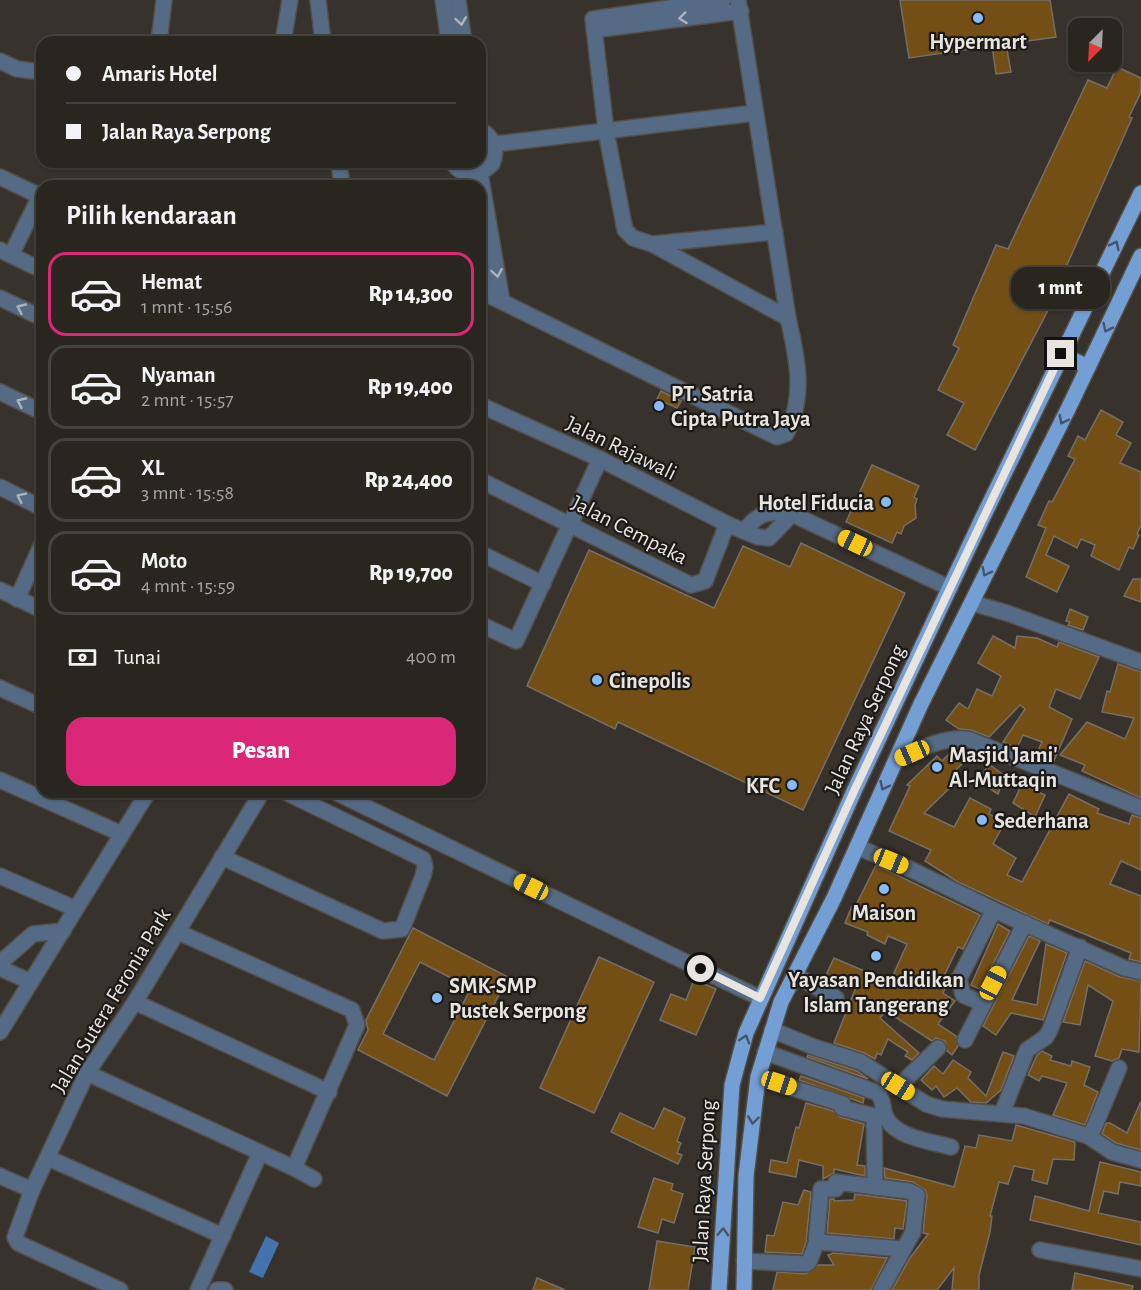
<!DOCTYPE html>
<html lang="id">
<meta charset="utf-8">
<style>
body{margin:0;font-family:"Alegreya Sans",sans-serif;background:#35322d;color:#f1f3f6;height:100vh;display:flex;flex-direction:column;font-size:22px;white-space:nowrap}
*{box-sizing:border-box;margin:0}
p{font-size:20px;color:#a5a5a5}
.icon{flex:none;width:33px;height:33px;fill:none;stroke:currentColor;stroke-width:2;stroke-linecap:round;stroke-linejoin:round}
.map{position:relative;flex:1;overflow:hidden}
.drawer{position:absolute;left:36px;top:180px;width:450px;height:618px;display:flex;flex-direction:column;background:#292620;border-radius:18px;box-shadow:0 2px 4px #0004,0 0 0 2px #45433e}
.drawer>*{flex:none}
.hud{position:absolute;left:36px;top:36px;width:450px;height:132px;border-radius:18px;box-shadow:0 2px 4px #0004,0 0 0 2px #45433e;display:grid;align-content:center;height:132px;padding:0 30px;background:#292620}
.needle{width:39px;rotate:204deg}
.tools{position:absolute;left:1068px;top:18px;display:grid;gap:12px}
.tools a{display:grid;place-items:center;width:54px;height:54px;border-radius:12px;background:#292620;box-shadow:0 2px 4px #0004,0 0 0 2px #45433e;font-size:30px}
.end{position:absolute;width:27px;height:27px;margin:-14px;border:8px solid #e8e4e0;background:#111;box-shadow:0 0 0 3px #111}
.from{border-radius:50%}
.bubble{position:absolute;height:42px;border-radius:18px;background:#292620;box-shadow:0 2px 4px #0004,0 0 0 2px #45433e;font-size:20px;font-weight:800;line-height:42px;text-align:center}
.car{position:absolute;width:18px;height:36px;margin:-18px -9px;border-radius:8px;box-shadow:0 0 4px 2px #0007;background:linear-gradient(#f5c518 24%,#345 0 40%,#f5c518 0 76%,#345 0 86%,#f5c518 0)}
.hud b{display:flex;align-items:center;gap:21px;height:57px;font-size:22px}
.hud b+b{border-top:2px solid #45433e}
.hud i{width:15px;height:15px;background:#f1f3f6}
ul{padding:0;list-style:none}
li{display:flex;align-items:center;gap:18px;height:84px;margin:0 12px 9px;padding:0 18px;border:3px solid #45433e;border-radius:18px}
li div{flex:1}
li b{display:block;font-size:22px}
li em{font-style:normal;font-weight:800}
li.selected{border-color:#db2777}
li>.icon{width:54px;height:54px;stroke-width:1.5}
h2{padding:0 30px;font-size:27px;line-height:72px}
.pay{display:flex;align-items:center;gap:15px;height:66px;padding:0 30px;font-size:22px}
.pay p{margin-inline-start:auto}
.cta{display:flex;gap:12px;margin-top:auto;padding:12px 30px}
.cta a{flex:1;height:69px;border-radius:18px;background:#db2777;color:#fff;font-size:24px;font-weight:800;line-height:69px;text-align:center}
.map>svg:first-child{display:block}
</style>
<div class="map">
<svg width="1141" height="1290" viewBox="0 0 1141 1290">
<rect width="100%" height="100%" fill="#37322b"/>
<polygon fill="#4273ae" points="266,1236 279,1243 263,1278 249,1272"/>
<g fill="#734f16" stroke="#756f67" stroke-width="1.5" fill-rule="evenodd">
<polygon points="900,0 1050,0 1056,37 1006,44 1011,72 996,74 992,46 909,58"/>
<polygon points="1117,67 1141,78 1141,92 1129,117 1132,118 1063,274 1066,276 975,450 947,435 964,403 938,390 959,348 953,345 996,245 1008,249 1088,80 1107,88"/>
<polygon points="661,391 681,401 677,408 657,399"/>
<polygon points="1101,410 1123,422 1116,435 1131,443 1120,463 1141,472 1141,525 1137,534 1139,535 1133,549 1129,547 1119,570 1091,556 1095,545 1081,539 1077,548 1054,536 1046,555 1069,566 1057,592 1026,577 1046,528 1038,525 1049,501 1052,502 1075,459 1068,456 1078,436 1085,440"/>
<polygon points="872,465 919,486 914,497 917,499 915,505 916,518 904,526 901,534 897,532 892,543 846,522"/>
<polygon points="801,543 905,593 803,810 618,722 615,729 527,686 589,550 714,608 743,546 790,567"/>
<polygon points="1133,579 1141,579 1141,602 1124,596"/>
<polygon points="1070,609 1088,617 1083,630 1068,625 1070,622 1066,621"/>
<polygon points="993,636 1015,648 1017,636 1037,638 1057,647 1059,642 1099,657 1080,699 1056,689 1049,707 1072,719 1053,763 1036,755 1042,742 1023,735 1017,748 1003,742 1025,709 1020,705 989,737 971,730 959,729 946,720 959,703 968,709 977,689 992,696 1001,676 978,663"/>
<polygon points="1118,664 1141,672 1141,798 1082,771 1085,765 1060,755 1087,722 1125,739 1134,718 1102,712 1107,691 1110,692"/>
<polygon points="954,749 960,749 969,757 953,773 959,779 924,813 954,827 970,798 991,809 989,814 1005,822 993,844 1016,858 1007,875 1022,882 1069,794 1099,809 1097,813 1129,824 1132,815 1141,818 1141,870 1121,861 1110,884 1141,896 1141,962 1129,959 1131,953 1050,920 1048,924 958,882 925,861 931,850 889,831 910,786 907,785 937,756 942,761"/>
<polygon points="989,764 1005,776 998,794 978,781"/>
<polygon points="1022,784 1045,795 1035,817 1013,803"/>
<polygon points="876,865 980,915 963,949 958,947 944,976 950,979 943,993 955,1001 938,1024 956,1036 958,1046 952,1055 947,1051 945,1041 936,1038 932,1041 886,1011 880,1018 919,1053 912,1060 905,1056 908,1052 888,1039 881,1055 877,1053 875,1059 864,1053 834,1043 856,987 826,975 834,958 890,982 907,944 888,936 885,944 867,935 868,932 845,923 852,906 855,907"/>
<polygon points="998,924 1010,931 980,989 971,985"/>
<path d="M 413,928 L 508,977 L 447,1096 L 358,1050 L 368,1030 L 366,1020 ZM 420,962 L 471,988 L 434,1060 L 383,1034 Z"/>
<polygon points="1029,936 1040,941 1012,1000 1037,1005 1046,944 1067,953 1043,1020 1011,1013 996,1035 983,1026"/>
<polygon points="599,957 654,982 594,1113 540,1088"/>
<polygon points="1085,961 1120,977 1141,981 1139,1052 1122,1049 1119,1058 1112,1061 1095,1056 1113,1001 1088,985 1080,1025 1063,1022"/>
<polygon points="694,980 716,989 696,1035 660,1020 671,994 686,1000"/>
<polygon points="1042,1051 1052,1056 1050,1060 1071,1066 1072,1061 1090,1067 1084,1085 1098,1092 1085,1125 1053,1115 1067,1083 1042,1076 1039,1081 1028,1075 1037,1055"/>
<polygon points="1003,1052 1014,1056 1001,1090 986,1103 971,1102 957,1088 944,1097 936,1086 932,1090 921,1080 934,1066 943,1074 953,1060 971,1072 968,1078 986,1096"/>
<polygon points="808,1055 857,1071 868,1079 807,1057"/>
<polygon points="801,1076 864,1098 863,1103 799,1080"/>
<polygon points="1141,1101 1141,1150 1116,1143 1102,1134 1106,1123 1110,1123 1127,1133"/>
<polygon points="806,1103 833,1111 840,1117 864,1124 857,1165 865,1166 865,1176 834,1169 834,1173 823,1179 823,1166 799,1160 796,1177 769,1172 771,1160 787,1163 796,1127 799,1128"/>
<polygon points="664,1108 685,1118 677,1141 681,1143 677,1153 682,1155 678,1164 611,1132 620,1113 654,1129"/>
<polygon points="1016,1125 1075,1142 1074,1160 1053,1159 1047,1184 1032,1180 1034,1170 1014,1166 1008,1184 999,1182 990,1216 992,1216 990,1232 979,1275 979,1290 952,1290 954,1268 937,1290 892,1290 910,1258 928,1234 923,1233 927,1195 925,1190 913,1182 885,1178 884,1168 954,1187 965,1146 976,1148 979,1135 1012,1141"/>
<polygon points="1100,1162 1141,1172 1141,1186 1120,1182 1118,1194 1104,1191 1098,1213 1141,1222 1141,1245 1030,1220 1035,1196 1089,1211"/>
<polygon points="654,1178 673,1184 671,1190 683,1194 674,1223 662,1219 658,1233 638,1227"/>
<polygon points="804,1190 811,1192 806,1242 802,1254 765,1252 767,1235 774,1236 783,1202 798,1205"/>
<polygon points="855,1194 907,1201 903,1229 895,1228 894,1239 827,1233 830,1199 834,1199 834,1201 854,1200"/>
<polygon points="657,1241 695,1247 688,1290 649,1290"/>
<polygon points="833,1253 887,1258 871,1290 773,1290 777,1272 806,1274 818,1265 834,1265 828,1255"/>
<polygon points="1075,1273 1133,1286 1132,1290 1072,1290"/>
<polygon points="537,1278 565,1290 533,1290"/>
</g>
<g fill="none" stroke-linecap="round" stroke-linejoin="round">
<g stroke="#534e48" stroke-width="18">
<g id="minor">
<polyline points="318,0 323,42"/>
<polyline points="443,0 449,42"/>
<polyline points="458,0 464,42"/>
<polyline points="723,0 593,19 606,131 625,230 633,238 652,244 788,318"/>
<polyline points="594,30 741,11"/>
<polyline points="159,42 164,0"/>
<polyline points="283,42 290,0"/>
<polyline points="0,61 17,69 42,72"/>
<polyline points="495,144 755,113"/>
<polyline points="339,162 342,186"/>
<path d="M 452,162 C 463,178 479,177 492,164 C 498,150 494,137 480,130"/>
<polyline points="480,173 502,301"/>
<polyline points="0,177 42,197"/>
<polyline points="652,244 775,232"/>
<polyline points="0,250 42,270"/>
<polyline points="11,255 40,196"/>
<polyline points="480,261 486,294"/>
<path d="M 480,291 L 777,437 L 786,434 C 806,396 797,357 788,318 L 738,0"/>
<polyline points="0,298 42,318"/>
<polyline points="0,392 42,412"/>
<polyline points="480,405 600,459 727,524 758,537 769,538 792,514"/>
<polyline points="480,480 691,585 705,581 727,524"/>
<polyline points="0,487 42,508"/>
<path d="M 744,531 C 758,513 769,510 792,514 L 950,588"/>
<polyline points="480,553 543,584"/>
<polyline points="0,590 42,610"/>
<polyline points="17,599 42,544"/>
<polyline points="972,603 1007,613 1141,662"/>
<polyline points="480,624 516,641 600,459"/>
<polyline points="0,688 42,707"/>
<path d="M 897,760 C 921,749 941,737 968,739 L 1141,808"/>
<polyline points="0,780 122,834"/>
<polyline points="335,792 760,998"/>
<polyline points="857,847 908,868 994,910 1124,968 1141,972"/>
<polyline points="222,857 383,931 402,929 423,876 425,867 423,859 285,792"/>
<polyline points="0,876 76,909"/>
<polyline points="178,932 352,1010 357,1025 294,1168"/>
<polyline points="0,963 33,934 63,931"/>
<polyline points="0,968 31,982"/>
<polyline points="795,975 836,998"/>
<polyline points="135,1002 329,1092"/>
<polyline points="982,1003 963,995 959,979 994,910"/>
<polyline points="772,1030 814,1047 861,1062 926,1104 942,1109 1024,1116 1088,1136 1112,1152 1141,1160"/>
<polyline points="0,1032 148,792"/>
<polyline points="965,1040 1025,923"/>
<path d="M 765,1052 L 878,1093 C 884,1101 882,1107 885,1115 C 894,1138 930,1141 951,1147"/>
<polyline points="87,1073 294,1168 314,1179"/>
<polyline points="758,1077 843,1104 842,1108 874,1116 875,1187"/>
<polyline points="899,1086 938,1048"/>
<polyline points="1002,1113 1027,1050 1046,1037 1050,1030 1080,947"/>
<polyline points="1090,1137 1119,1068"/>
<polyline points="48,1158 223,1236"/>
<polyline points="0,1176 32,1190"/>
<polyline points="816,1244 821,1189 836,1189 836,1182 909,1191 917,1195 913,1232 881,1290"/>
<polyline points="1040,1250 1141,1269"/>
<polyline points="744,1261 806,1264 809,1262 816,1244 820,1242 902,1249"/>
<polyline points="120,1290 18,1243 15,1237 32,1190 87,1073 135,1002 262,792"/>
<polyline points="198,1290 260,1153"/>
<polyline points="217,1290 225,1290"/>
</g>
</g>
<g stroke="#534e48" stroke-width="18">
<g id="primary">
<polyline points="1061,354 1088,367"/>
<polyline points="719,1290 732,1085 746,1033 855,789 982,519 1141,193"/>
<polyline points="744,1290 746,1176 758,1077 781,1002 834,898 920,706 1070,405 1141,256"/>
</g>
</g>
<use href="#minor" stroke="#556a84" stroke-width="15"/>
<use href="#primary" stroke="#749fd4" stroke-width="15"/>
</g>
<defs><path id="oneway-chevron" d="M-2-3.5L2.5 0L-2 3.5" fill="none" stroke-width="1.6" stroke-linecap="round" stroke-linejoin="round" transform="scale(1.5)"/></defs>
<g stroke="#adb3bb">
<use href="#oneway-chevron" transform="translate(683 18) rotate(173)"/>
<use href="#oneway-chevron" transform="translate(461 21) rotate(82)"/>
<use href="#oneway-chevron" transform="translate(497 273) rotate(80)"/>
<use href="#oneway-chevron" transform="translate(21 308) rotate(-155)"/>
<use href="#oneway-chevron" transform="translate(21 402) rotate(-155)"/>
<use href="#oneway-chevron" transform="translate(21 497) rotate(-154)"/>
</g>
<g stroke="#44566c">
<use href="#oneway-chevron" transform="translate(1115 245) rotate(-64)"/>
<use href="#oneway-chevron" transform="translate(1107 328) rotate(116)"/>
<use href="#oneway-chevron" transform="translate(1063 420) rotate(117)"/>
<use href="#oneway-chevron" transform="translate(986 572) rotate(117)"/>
<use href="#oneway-chevron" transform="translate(884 786) rotate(116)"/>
<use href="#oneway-chevron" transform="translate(745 1039) rotate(-73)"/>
<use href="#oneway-chevron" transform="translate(753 1120) rotate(97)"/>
<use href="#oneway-chevron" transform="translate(723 1232) rotate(-87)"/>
</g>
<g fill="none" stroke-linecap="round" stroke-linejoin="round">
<polyline stroke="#e8e4e0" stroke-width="8" points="701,969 760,998 855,789 1061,354"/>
</g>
<g fill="#87bbfb" stroke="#1c1a17" stroke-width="2">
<circle cx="978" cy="18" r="6"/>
<circle cx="659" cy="406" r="6"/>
<circle cx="886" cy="502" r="6"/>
<circle cx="597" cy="680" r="6"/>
<circle cx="937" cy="767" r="6"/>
<circle cx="792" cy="785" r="6"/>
<circle cx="982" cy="820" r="6"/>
<circle cx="884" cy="889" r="6"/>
<circle cx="876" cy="956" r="6"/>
<circle cx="437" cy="998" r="6"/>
</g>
<g text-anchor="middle" stroke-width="4.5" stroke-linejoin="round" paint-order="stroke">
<g font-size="22" font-weight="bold" fill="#e8e4e0" stroke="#1c1a17" text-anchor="start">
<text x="978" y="49" text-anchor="middle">Hypermart</text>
<text x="671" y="401">PT. Satria<tspan x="671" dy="25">Cipta Putra Jaya</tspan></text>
<text x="874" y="510" text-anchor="end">Hotel Fiducia</text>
<text x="609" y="688">Cinepolis</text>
<text x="949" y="762">Masjid Jami'<tspan x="949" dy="25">Al-Muttaqin</tspan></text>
<text x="780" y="793" text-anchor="end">KFC</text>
<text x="994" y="828">Sederhana</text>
<text x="884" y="920" text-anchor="middle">Maison</text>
<text x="876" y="987" text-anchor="middle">Yayasan Pendidikan<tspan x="876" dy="25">Islam Tangerang</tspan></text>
<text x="449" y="993">SMK-SMP<tspan x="449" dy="25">Pustek Serpong</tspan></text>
</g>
<g font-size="22" fill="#e8e4e0" stroke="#1c1a17">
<text transform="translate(622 447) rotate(26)" y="8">Jalan Rajawali</text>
<text transform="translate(630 529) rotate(27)" y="8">Jalan Cempaka</text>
<text transform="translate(864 719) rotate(-65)" y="8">Jalan Raya Serpong</text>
<text transform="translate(110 1000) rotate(-59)" y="8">Jalan Sutera Feronia Park</text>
<text transform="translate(703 1181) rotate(-87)" y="8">Jalan Raya Serpong</text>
</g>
</g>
</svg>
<div class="tools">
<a><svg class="needle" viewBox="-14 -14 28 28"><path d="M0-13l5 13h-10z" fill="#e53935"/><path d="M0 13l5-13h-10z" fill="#a5a5a5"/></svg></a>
</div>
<i class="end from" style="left:701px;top:969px"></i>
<i class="end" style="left:1061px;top:354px"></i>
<div class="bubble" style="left:1011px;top:267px;width:99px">1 mnt</div>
<i class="car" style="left:855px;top:543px;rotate:295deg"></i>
<i class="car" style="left:912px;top:753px;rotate:246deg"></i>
<i class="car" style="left:891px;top:861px;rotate:112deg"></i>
<i class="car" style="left:531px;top:887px;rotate:296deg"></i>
<i class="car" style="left:993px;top:983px;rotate:28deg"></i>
<i class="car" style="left:779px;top:1083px;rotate:108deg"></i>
<i class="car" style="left:898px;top:1086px;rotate:122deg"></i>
<div class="hud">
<b><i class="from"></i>Amaris Hotel</b>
<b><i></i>Jalan Raya Serpong</b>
</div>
<section class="drawer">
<h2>Pilih kendaraan</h2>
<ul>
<li class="selected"><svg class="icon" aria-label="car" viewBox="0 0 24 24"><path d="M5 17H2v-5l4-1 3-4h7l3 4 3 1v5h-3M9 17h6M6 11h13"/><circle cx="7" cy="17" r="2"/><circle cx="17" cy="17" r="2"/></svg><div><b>Hemat</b><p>1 mnt · 15:56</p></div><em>Rp 14,300</em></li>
<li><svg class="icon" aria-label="car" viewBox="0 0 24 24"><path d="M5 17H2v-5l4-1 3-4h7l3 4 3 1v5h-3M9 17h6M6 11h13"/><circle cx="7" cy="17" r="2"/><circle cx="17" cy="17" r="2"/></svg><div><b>Nyaman</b><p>2 mnt · 15:57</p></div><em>Rp 19,400</em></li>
<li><svg class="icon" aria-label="car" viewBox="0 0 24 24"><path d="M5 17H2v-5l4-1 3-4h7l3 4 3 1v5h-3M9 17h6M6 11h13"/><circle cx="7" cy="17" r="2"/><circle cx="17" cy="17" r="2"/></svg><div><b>XL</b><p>3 mnt · 15:58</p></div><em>Rp 24,400</em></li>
<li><svg class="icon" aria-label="car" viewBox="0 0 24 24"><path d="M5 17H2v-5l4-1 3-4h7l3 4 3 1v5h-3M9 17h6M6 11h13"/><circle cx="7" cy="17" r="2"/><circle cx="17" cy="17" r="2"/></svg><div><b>Moto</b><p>4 mnt · 15:59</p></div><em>Rp 19,700</em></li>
</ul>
<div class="pay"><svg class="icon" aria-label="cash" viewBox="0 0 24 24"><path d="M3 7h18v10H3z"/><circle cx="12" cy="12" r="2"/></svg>Tunai<p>400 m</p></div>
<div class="cta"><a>Pesan</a></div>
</section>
</div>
